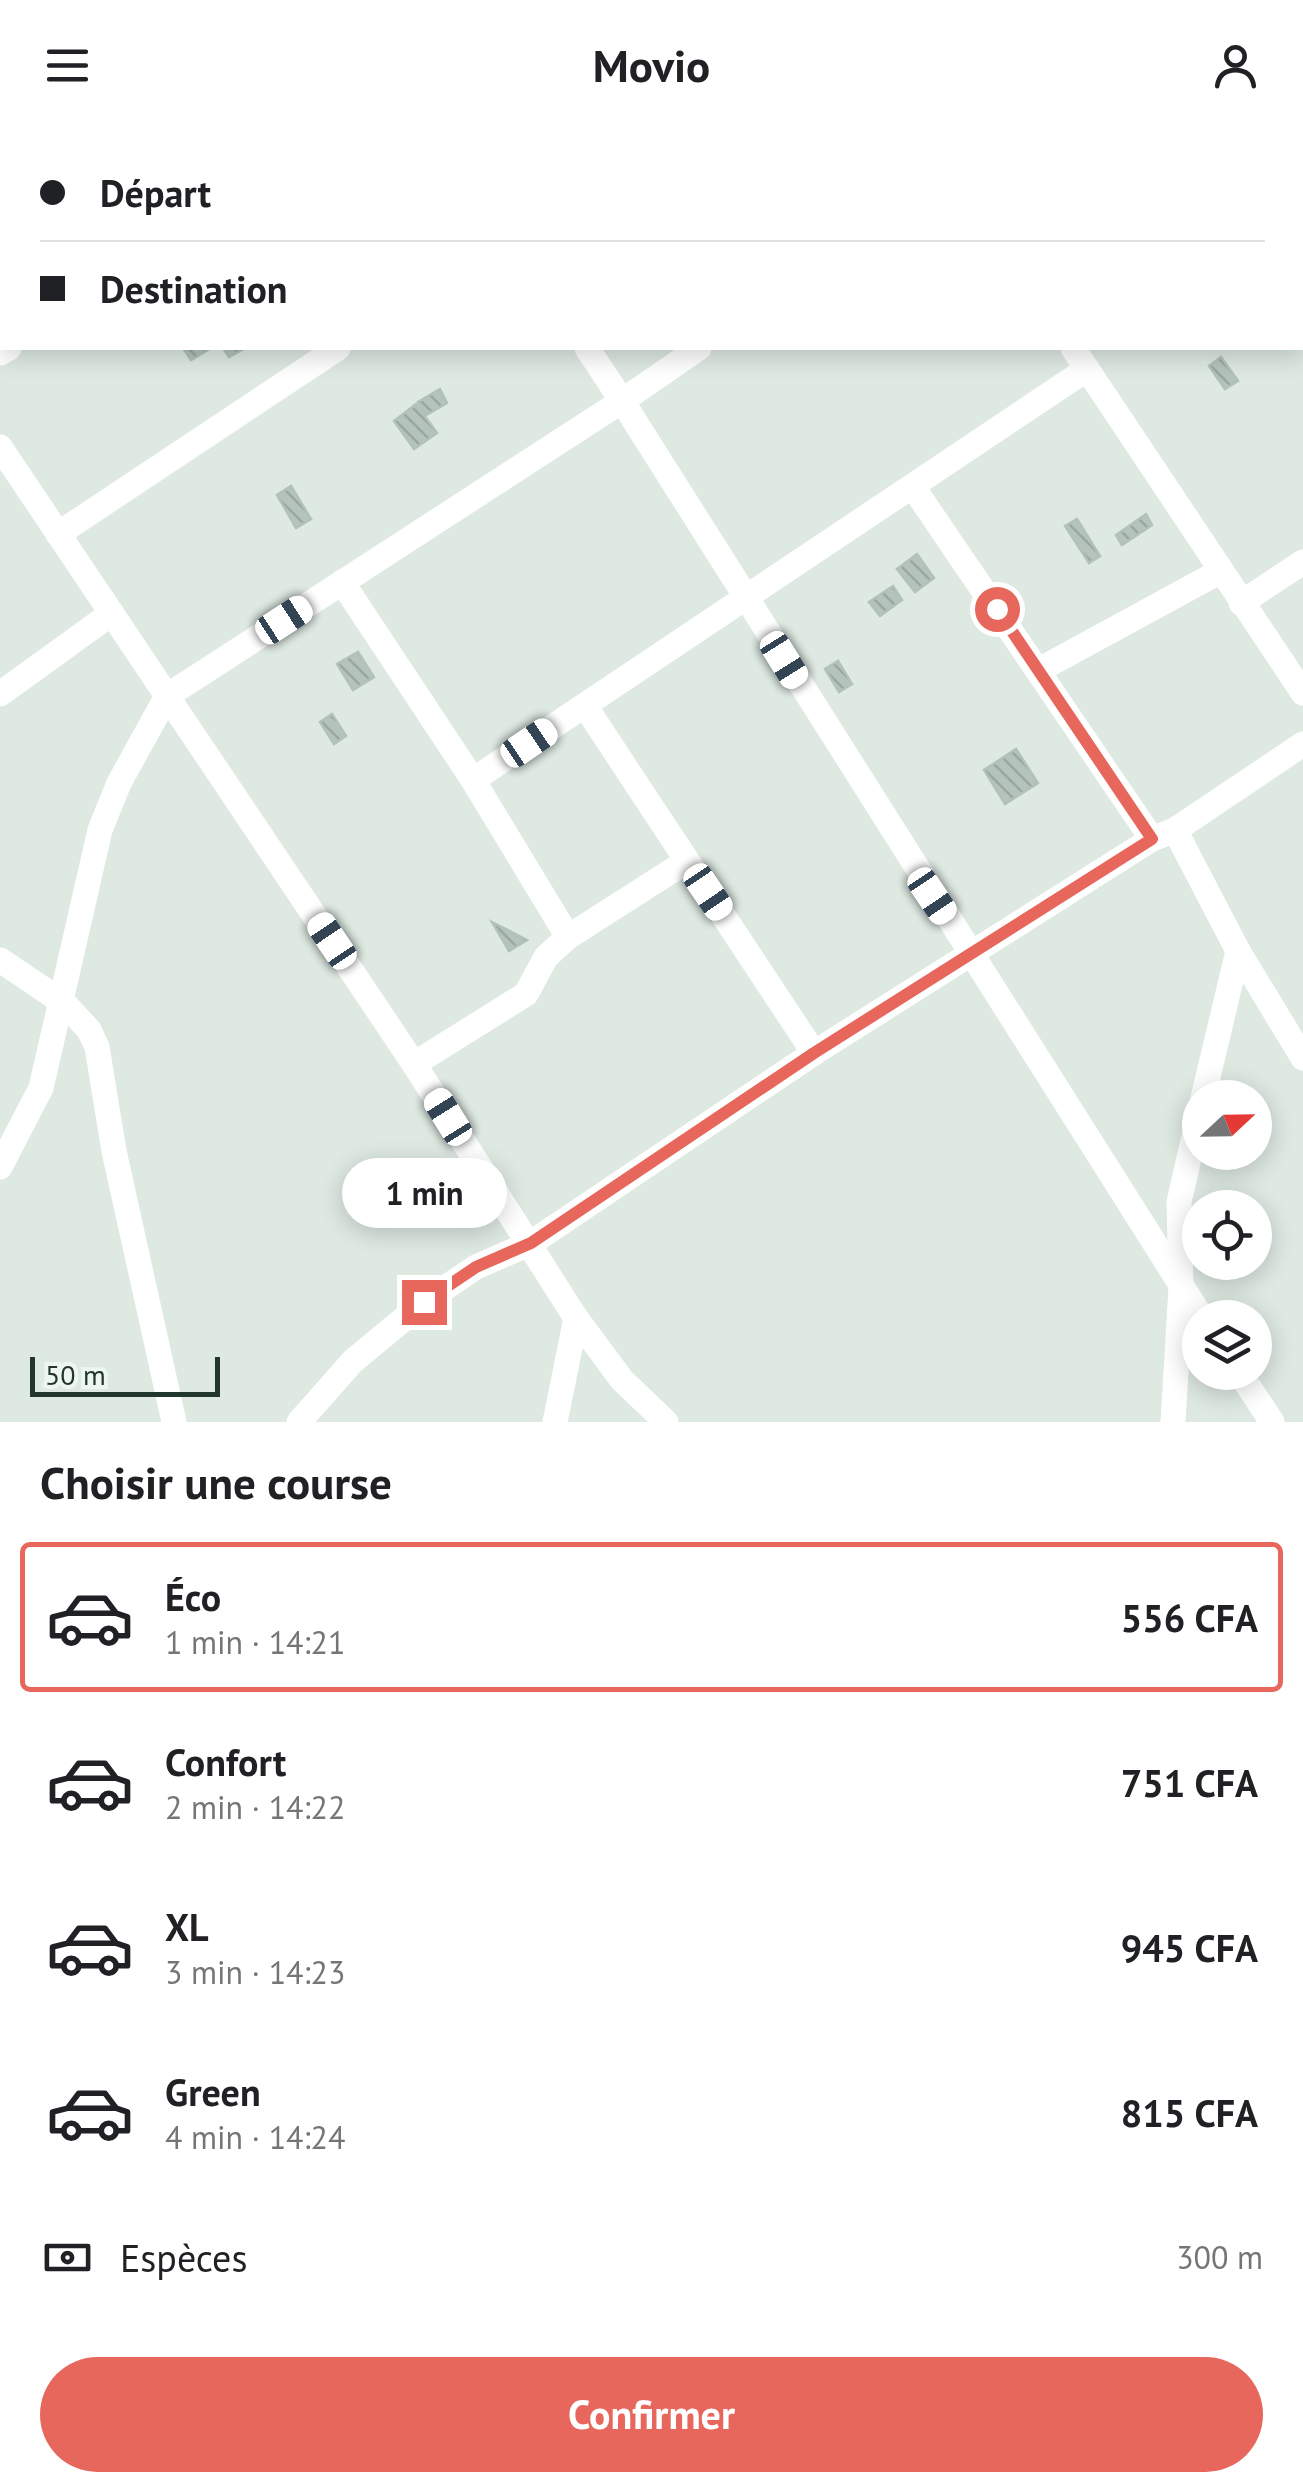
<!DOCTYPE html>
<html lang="fr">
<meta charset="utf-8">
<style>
body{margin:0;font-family:"PT Sans",sans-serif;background:#f6f6f6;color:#202124;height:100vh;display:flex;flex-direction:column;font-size:38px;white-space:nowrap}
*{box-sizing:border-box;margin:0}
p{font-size:32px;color:#757577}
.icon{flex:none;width:55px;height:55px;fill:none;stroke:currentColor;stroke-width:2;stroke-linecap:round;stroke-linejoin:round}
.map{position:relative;height:1292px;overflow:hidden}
.details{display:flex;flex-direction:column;background:#fff;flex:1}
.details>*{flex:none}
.banner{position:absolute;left:0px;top:0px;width:1305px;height:220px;box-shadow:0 5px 25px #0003;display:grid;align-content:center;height:220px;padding:0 40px;background:#fff}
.needle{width:65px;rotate:68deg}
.controls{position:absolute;left:1182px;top:950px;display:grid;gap:20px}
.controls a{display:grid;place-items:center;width:90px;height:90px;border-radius:50%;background:#fff;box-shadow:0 5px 25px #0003;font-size:50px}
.scale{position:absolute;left:30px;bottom:25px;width:190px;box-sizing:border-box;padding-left:10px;border:5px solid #21372d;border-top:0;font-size:28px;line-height:35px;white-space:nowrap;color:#21372d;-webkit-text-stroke:8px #eef6f1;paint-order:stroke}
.end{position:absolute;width:45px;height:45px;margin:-22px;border:12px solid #e8675c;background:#fff;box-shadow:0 0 0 5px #fff}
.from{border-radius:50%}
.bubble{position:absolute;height:70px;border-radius:35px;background:#fff;box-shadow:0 5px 25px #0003;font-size:32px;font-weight:700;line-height:70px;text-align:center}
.car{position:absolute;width:30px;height:60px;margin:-30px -15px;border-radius:12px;box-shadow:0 0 8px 2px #0007;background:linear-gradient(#fff 24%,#345 0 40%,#fff 0 76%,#345 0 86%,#fff 0)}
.banner b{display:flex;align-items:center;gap:35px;height:95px;font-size:38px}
.banner b+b{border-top:2px solid #e0e0e0}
.banner i{width:25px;height:25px;background:#202124}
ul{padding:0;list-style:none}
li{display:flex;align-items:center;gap:30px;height:150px;margin:0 20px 15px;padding:0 20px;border:5px solid transparent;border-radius:10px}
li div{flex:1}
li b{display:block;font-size:38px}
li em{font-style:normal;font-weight:700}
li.active{border-color:#e8675c}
li>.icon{width:90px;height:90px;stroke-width:1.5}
h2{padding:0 40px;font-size:45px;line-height:120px}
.pay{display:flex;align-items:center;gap:25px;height:110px;padding:0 40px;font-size:38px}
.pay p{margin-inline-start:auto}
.primary-button{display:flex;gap:20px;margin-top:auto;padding:20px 40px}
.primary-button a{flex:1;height:115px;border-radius:60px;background:#e8675c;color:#fff;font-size:40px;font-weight:700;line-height:115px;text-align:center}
header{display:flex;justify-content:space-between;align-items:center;height:130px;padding:0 40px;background:#fff;font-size:45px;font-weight:700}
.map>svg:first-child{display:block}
</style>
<header><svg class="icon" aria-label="menu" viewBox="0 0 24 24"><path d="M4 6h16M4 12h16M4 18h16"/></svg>Movio<svg class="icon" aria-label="person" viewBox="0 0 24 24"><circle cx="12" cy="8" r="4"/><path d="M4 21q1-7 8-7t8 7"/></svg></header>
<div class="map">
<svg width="1303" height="1292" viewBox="0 0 1303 1292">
<defs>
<pattern id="building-back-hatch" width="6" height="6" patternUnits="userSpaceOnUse" patternTransform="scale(2.5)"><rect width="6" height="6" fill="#b4c3bb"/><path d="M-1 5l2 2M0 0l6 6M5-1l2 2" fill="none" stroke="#9aa8a1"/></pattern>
</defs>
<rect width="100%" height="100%" fill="#dee9e2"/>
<g fill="url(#building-back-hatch)" stroke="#b1c2b8" stroke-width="2.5">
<polygon points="183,218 211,218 191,230"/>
<polygon points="223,218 245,218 229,227"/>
<polygon points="1221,227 1238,251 1225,259 1209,236"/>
<polygon points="440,259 447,273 426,285 418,272"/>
<polygon points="416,274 437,303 414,319 394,291"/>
<polygon points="291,356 311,389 296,398 277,365"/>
<polygon points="1146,384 1152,395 1122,415 1116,405"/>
<polygon points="1077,389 1100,426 1089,433 1065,396"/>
<polygon points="917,424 934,448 915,462 897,439"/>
<polygon points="893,456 902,470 880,486 869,472"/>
<polygon points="358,522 374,547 353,560 337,534"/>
<polygon points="838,531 852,554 839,562 825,539"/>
<polygon points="332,584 346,606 334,614 320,592"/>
<polygon points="1016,619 1038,653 1005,674 984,640"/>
<polygon points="492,792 527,810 509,821"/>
</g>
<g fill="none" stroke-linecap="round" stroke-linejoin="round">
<g stroke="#fff" stroke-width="25">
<polyline points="438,0 440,2"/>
<polyline points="928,0 930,2"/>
<polyline points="1187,0 1189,2"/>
<polyline points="332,2 336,0"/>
<polyline points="661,2 664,0"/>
<polyline points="1014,2 1018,0"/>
<polyline points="1302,175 1303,176"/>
<polyline points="699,218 622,271 1202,1188"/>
<polyline points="1073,218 1303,563"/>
<polyline points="0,223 9,218"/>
<polyline points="0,317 414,934 576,1188 622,1250 666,1292"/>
<polyline points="913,357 1152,709"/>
<polyline points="58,404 338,218"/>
<polyline points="342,452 473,650 568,807"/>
<polyline points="1241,473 1303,432"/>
<polyline points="1039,540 1219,442"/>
<polyline points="0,564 112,483"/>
<polyline points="585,576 814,923"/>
<polyline points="473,650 1087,239"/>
<polyline points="1175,700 1238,821 1303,928"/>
<polyline points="0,830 64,873 89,900 97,917 114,1021 174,1292"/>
<polyline points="414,934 526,864 546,827 568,807 687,731"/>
<polyline points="1203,968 1238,821"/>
<polyline points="0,1037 41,958 100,700 119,653 167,566 622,271 587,218"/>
<polyline points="1239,1242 1272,1292"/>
<polyline points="299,1292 353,1231 423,1173 476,1137 531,1113 814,923 1152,709 1175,700 1303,614"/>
<polyline points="555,1292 576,1188"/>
<polyline points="1173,1292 1181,1157 1179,1072 1200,980"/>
</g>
</g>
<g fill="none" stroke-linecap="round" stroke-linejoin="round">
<polyline stroke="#e8675c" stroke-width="12" points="424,1172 476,1137 531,1113 814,923 1152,709 997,479"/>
</g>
</svg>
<div class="controls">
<a><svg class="needle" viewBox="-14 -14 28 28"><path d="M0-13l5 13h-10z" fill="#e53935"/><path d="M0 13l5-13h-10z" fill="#757577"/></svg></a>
<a><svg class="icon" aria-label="locate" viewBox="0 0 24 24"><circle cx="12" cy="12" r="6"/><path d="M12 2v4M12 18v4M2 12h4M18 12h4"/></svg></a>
<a><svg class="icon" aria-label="layers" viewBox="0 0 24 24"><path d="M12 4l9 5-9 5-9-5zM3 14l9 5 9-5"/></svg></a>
</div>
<div class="scale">50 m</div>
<i class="end from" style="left:997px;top:479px"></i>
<i class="end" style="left:424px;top:1172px"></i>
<div class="bubble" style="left:342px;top:1028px;width:165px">1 min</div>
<i class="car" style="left:284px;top:490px;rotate:57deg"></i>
<i class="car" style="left:784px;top:530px;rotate:148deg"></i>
<i class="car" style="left:529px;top:613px;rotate:56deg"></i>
<i class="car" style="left:708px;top:762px;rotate:146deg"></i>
<i class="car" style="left:932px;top:766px;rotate:146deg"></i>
<i class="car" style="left:332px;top:811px;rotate:326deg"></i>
<i class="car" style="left:448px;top:987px;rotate:328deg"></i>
<div class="banner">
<b><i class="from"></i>Départ</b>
<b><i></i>Destination</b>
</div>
</div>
<section class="details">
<h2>Choisir une course</h2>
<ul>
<li class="active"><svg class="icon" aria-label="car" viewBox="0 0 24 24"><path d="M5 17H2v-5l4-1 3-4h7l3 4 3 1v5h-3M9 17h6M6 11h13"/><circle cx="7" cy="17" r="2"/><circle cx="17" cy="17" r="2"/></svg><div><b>Éco</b><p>1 min · 14:21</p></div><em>556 CFA</em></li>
<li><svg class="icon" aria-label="car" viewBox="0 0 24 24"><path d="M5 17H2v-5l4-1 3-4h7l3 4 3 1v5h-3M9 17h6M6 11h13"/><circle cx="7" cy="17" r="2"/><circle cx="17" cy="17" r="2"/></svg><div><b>Confort</b><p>2 min · 14:22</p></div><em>751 CFA</em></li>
<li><svg class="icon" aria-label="car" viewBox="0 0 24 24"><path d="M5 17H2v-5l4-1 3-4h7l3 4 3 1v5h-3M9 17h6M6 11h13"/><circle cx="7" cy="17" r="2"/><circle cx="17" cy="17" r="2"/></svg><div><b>XL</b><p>3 min · 14:23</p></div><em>945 CFA</em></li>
<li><svg class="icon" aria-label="car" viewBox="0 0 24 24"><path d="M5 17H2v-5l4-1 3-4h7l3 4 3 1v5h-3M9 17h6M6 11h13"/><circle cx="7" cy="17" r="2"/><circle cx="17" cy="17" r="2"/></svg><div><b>Green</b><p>4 min · 14:24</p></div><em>815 CFA</em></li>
</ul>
<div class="pay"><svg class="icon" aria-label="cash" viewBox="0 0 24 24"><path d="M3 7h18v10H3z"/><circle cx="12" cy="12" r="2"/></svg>Espèces<p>300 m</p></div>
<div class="primary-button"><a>Confirmer</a></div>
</section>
